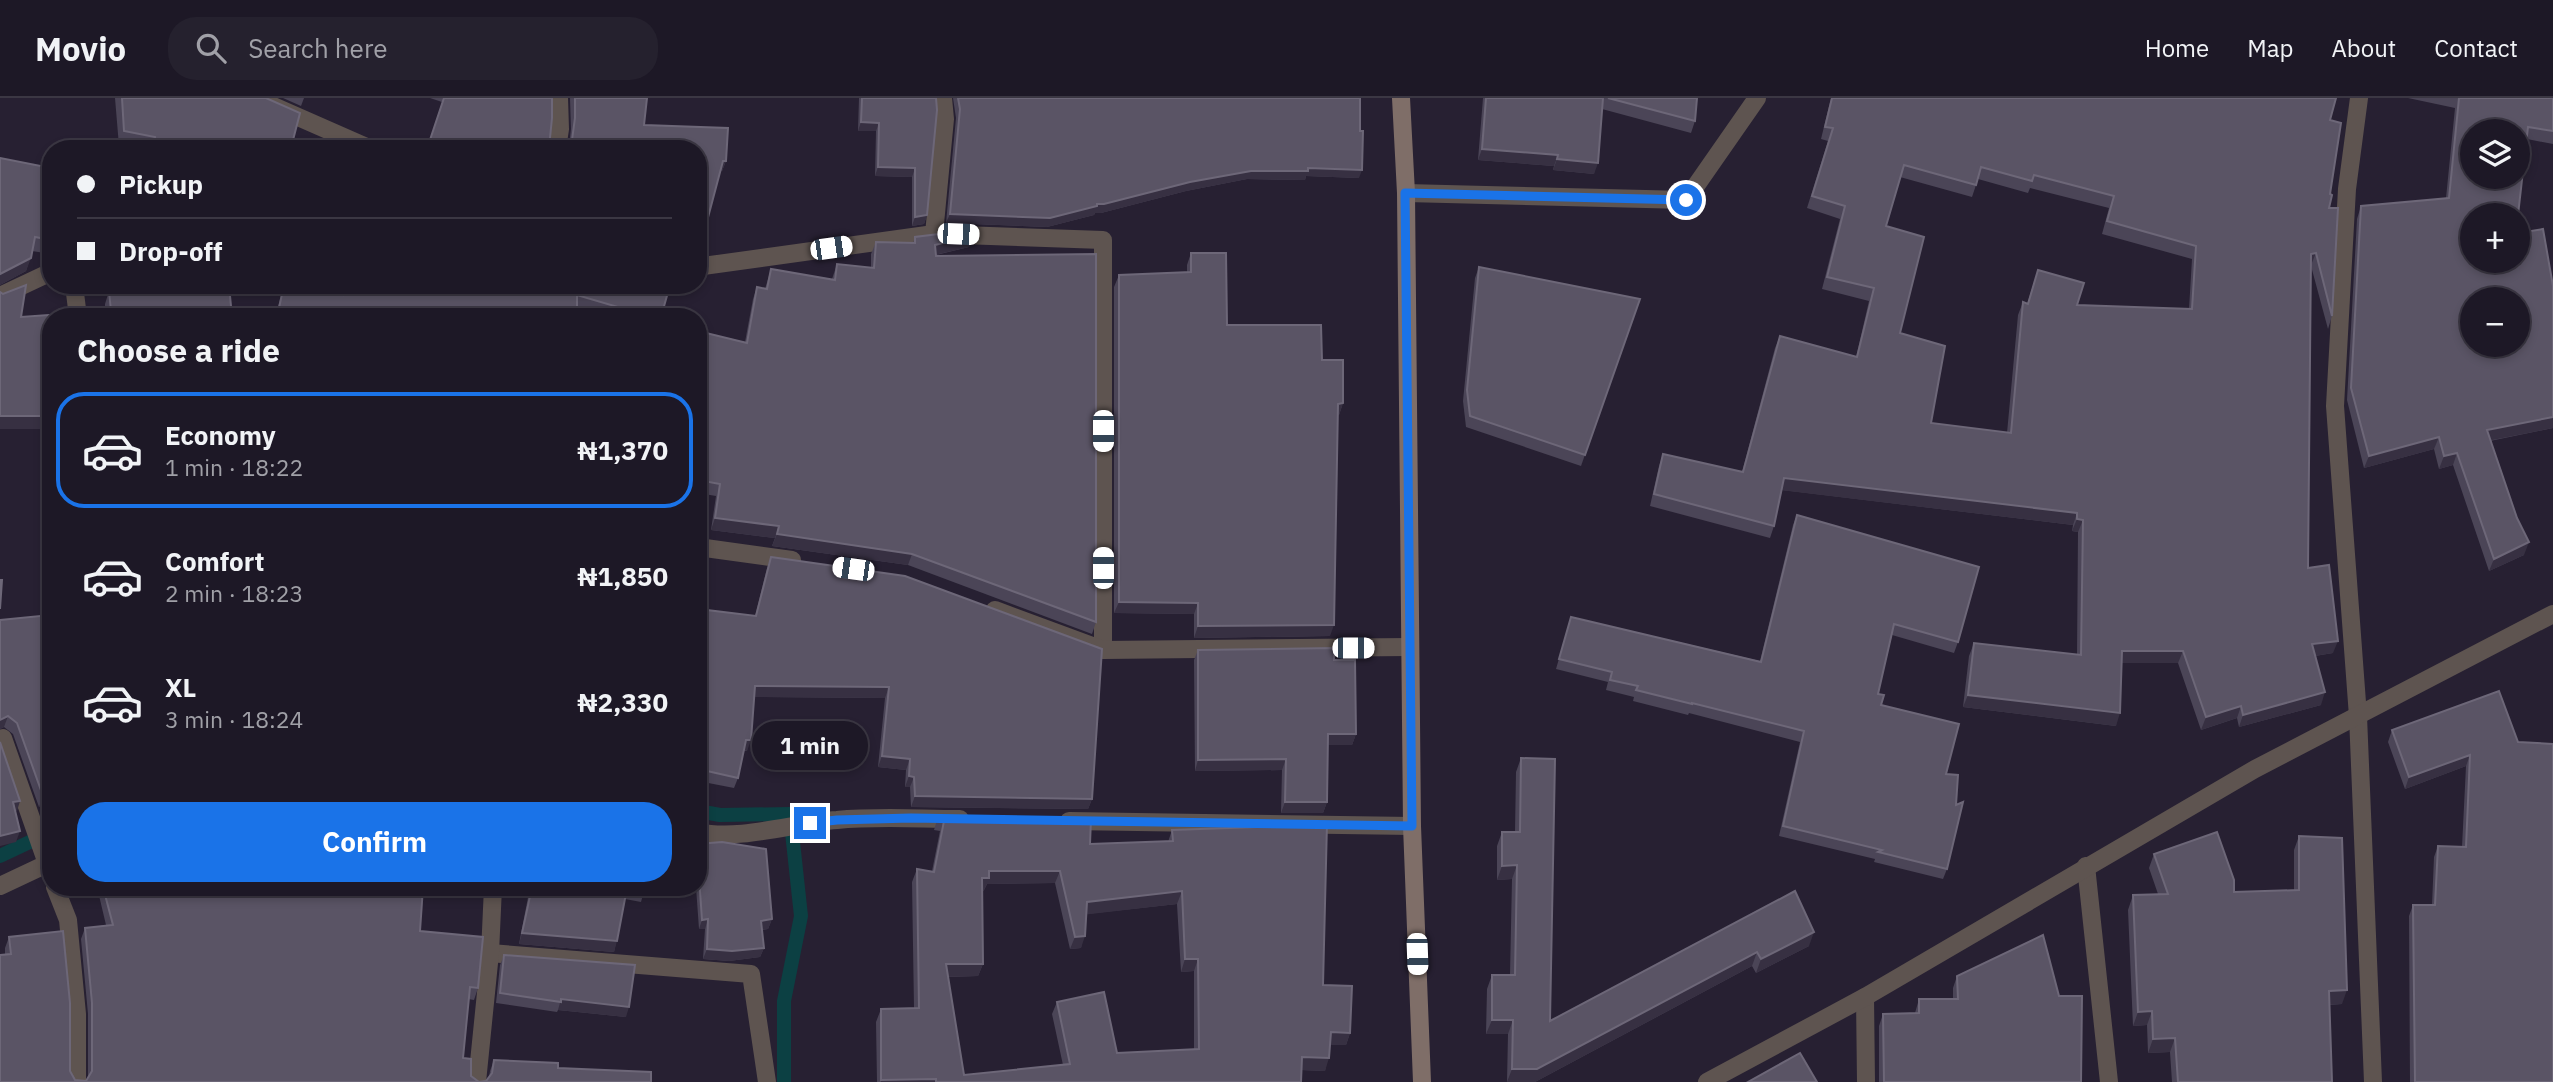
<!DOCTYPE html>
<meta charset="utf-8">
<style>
body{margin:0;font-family:"IBM Plex Sans",sans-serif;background:#25212e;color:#f1f3f6;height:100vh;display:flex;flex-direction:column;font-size:26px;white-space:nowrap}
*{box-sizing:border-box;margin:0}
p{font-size:23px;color:#a0a0a7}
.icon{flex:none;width:38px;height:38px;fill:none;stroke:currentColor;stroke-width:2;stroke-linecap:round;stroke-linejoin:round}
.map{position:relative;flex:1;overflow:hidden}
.side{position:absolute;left:42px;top:210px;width:665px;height:588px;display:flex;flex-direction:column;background:#1d1826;border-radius:28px;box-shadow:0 4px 10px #0003,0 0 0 2px #3b3743}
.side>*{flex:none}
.guide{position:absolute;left:42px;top:42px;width:665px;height:154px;border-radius:28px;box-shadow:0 4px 10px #0003,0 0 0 2px #3b3743;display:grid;align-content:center;height:154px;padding:0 35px;background:#1d1826}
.buttons{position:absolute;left:2460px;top:21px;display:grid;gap:14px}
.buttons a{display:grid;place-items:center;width:70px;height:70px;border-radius:50%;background:#1d1826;box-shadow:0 4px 10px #0003,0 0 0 2px #3b3743;font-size:35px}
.end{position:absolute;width:32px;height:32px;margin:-16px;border:9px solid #1a73e8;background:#fff;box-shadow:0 0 0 4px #fff}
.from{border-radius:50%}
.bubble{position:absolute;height:49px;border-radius:24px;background:#1d1826;box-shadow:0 4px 10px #0003,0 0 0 2px #3b3743;font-size:23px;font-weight:700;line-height:49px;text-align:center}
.car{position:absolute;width:21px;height:42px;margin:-21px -10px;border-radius:9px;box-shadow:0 0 5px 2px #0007;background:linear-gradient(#fff 24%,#345 0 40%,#fff 0 76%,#345 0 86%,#fff 0)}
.guide b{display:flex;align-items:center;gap:24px;height:66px;font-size:26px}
.guide b+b{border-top:2px solid #3b3743}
.guide i{width:18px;height:18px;background:#f1f3f6}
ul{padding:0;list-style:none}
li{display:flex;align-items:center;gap:21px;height:116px;margin:0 14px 10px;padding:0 21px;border:4px solid transparent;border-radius:28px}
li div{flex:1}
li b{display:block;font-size:26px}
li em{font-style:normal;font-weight:700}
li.current{border-color:#1a73e8}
li>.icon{width:63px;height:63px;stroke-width:1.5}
h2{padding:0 35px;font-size:32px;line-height:84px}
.cta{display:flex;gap:14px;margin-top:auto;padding:14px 35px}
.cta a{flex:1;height:80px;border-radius:28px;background:#1a73e8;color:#fff;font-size:28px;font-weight:700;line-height:80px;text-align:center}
header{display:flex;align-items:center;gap:42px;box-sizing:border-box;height:98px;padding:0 35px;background:#1d1826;border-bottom:2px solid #3b3743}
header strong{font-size:33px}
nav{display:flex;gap:38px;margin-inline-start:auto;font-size:24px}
.search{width:490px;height:63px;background:#25212e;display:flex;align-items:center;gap:18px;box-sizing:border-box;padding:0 24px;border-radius:28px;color:#a0a0a7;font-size:26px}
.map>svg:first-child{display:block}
</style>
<header>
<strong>Movio</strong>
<div class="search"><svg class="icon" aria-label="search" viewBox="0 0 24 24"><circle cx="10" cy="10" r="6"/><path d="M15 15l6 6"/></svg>Search here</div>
<nav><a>Home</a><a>Map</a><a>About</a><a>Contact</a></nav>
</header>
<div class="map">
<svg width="2553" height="984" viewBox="0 0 2553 984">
<rect width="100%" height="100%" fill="#272032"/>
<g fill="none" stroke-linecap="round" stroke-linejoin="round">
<g stroke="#0c4043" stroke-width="14">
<polyline points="698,713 720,717 790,716 801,818 784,903 784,984"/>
<polyline points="0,758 51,734"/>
</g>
<g stroke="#5e5450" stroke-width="18">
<polyline points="255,0 371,51"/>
<polyline points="2359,0 2347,91 2335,308 2358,618 2373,984"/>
<polyline points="557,51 560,31 559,0"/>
<polyline points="1406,95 1686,102 1757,0"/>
<polyline points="934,136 945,21 943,0"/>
<polyline points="698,166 703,168 934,136 1103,142 1103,552"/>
<polyline points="74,187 78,219"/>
<polyline points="0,198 51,174"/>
<polyline points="698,449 792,462"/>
<polyline points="995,512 1103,552 1409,549"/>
<polyline points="3,640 51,777"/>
<polyline points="1069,723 1412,728"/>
<path d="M 698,734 C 740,743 794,725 837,722 C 877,718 919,721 960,721"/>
<polyline points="2086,768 2109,984"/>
<polyline points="0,788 51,764"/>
<polyline points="55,789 68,822 77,916 77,984"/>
<polyline points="490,855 751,876 767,984"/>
<polyline points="1865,899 1866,984"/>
<polyline points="477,984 490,855 493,789"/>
<polyline points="1707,984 1865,899 2255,671 2553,516"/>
</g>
<polyline stroke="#7f6e68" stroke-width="18" points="1401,0 1406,95 1412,728 1422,984"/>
</g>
<g fill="#4b4557" fill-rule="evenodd">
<polygon points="115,0 266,0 293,42 290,51 134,51 119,48"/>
<polygon points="283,0 304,0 301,8"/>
<polygon points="430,0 552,0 550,40 553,49 557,51 427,51 442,4"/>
<polygon points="570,0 647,0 644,27 726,63 722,73 720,73 706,127 703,137 698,136 698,51 569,48 571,31"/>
<polygon points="859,0 936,0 927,117 924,126 912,128 912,79 875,78 876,33 858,33"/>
<polygon points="953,0 1360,0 1359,80 1306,78 1305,82 1247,81 1186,93 1101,115 1095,115 1094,117 1047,129 946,125 956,20"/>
<polygon points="1483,0 1697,0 1695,23 1691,35 1602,11 1594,76 1553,72 1554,68 1478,62"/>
<path d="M 1831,0 L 2336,0 L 2330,22 L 2329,110 L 2332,218 L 2328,231 L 2311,168 L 2308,470 L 2333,555 L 2315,558 L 2321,607 L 2239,629 L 2237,620 L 2201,632 L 2178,565 L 2121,565 L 2116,628 L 1963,609 L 1969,558 L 1974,545 L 2077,557 L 2078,434 L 2072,433 L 2073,427 L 1782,392 L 1774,428 L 1770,440 L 1650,408 L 1659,368 L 1663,356 L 1742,374 L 1775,250 L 1780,238 L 1856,259 L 1869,203 L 1822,191 L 1840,121 L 1807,110 L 1828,43 L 1821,41 ZM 1900,79 L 1972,99 L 1978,81 L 2028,95 L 2030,90 L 2109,110 L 2102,136 L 2192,161 L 2189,211 L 2077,207 L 2038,172 L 2027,206 L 2023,204 L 2018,217 L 2007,335 L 1931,325 L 1900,235 L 1886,128 Z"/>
<polygon points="2408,0 2553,0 2553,46 2527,41 2473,117 2553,188 2553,330 2490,343 2524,457 2489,473 2453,367 2439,371 2434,351 2364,370 2347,302 2357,121 2361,108 2446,100 2455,10"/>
<polygon points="0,60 51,70 51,156 32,153 26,173 0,187"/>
<polygon points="973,137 969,149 936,157 1096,524 1092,536 908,467 772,448 775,440 711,432 716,398 698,395 698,233 745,244 753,201 757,189 765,191 771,171 832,181 837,166 871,170 871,156 876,144 913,145 915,139"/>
<polygon points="1191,155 1227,227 1322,262 1343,305 1339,317 1338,317 1330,538 1194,540 1194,516 1114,515 1114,189 1119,177 1187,175 1187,167"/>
<polygon points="1479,169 1640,201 1581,368 1466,329 1463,303 1475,180"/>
<polygon points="130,187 229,187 232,219 51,219 51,331 0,331 21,219 83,217 105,213 105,206 109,193 131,191"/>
<polygon points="284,187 343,197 346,187 670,187 661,219 612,219 577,209 577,219 275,219"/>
<polygon points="1797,417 1958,544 1954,555 1892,537 1878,596 1881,607 1946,676 1947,771 1943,781 1874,764 1875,761 1779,738 1800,644 1689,615 1688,617 1633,603 1634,599 1606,592 1608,584 1556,571 1571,519 1760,563 1793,427"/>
<polygon points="771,459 1092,701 1088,711 911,709 910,689 905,689 906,672 878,669 885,600 754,599 747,653 744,653 738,680 734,690 698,683 698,511 755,518 767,470"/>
<polygon points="51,520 51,707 39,709 13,636 4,629 0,631 0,522"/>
<polygon points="1198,552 1334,562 1356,636 1352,647 1328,647 1327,704 1323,715 1281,715 1282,672 1195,673 1194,562"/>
<polygon points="2499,593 2553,984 2410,984 2409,818 2413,807 2432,807 2434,759 2438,748 2462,749 2466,668 2405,691 2388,644 2392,632"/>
<polygon points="1521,660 1550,923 1795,793 1809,848 1756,875 1752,868 1535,984 1507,984 1508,936 1486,936 1487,891 1492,877 1510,877 1512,781 1497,782 1497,748 1502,734 1515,734 1516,674"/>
<path d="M 938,719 L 1090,746 L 1168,744 L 1172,732 L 1283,728 L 1285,725 L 1323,887 L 1350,935 L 1346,947 L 1330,947 L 1325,973 L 1302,972 L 1301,984 L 877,984 L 876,924 L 881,911 L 914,910 L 912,784 L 917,771 L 932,773 L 940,733 L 934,732 ZM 1055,785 L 1070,851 L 1081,850 L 1086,816 L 1177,806 L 1181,874 L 1194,873 L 1194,951 L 1117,955 L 1057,904 L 1052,916 L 1063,967 L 964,977 L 948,879 L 978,878 L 983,866 L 983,793 L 984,792 L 987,786 Z"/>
<polygon points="2299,738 2342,906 2329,907 2332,984 2172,984 2170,954 2148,955 2147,927 2133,928 2128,812 2133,797 2158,796 2149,770 2154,756 2234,794 2294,792 2294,752"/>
<polygon points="698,746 772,821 768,831 762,832 764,850 760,859 729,863 703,861 705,831 699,831 696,789 698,789"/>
<polygon points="97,789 423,789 420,833 478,890 474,902 468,901 463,960 471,978 479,984 486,983 489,979 490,973 494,962 558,970 651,984 0,984 5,856 5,850 9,839 70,973 75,982 86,983 88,979 88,916 81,841 85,830 106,827"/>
<polygon points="530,789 645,789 641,804 625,801 614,854 519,846"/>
<polygon points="504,857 626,919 558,912 557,914 496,905 500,867"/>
<polygon points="1957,878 2081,984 1879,984 1879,928 1883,916 1915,915 1919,901 1953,901 1953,890"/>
</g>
<g fill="#373042">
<polygon points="861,24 879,25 876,33 858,33"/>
<polygon points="293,42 290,51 276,51"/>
<polygon points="1482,51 1558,57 1554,68 1478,62"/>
<polygon points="1557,61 1598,65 1594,76 1553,72"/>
<polygon points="723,63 726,63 722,73 719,73"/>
<polygon points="878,69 915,70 912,79 875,78"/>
<polygon points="1308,70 1362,72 1359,80 1306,78 1305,82 1247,81 1186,93 1101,115 1095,115 1094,117 1047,129 946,125 950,116 1097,106 1190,84 1251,73"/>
<polygon points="927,117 924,126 912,128 915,119"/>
<polygon points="973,137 969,149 930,158 935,147"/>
<polygon points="2316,155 2311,167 2306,168 2311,156"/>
<polygon points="31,160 26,173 0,187 0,176"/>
<polygon points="1343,305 1339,317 1334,317 1338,306"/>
<rect x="0" y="318" width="51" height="13"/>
<polygon points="2553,319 2553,330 2482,344 2487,332"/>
<polygon points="2439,339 2434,351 2364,370 2369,358"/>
<polygon points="2457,355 2453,367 2439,371 2444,358"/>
<polygon points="1784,380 2077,415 2073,427 1780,392"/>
<polygon points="715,420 779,428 775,440 711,432"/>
<polygon points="2077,421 2083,422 2078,434 2072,433"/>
<polygon points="777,436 912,456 908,467 772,448"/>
<polygon points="2529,444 2524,457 2489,473 2494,461"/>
<polygon points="1119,504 1198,505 1194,516 1114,515"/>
<polygon points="1334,527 1330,538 1194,540 1198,528"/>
<polygon points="2338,543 2333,555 2308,559 2312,546"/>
<polygon points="2122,553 2183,553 2178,565 2117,565"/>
<polygon points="755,588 889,589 885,600 751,599"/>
<polygon points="2325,594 2321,607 2239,629 2243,617"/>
<polygon points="1968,597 2120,615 2116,628 1963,609"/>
<polygon points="2241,608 2237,620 2201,632 2206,619"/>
<polygon points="8,618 4,629 0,631 0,622"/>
<polygon points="1328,636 1356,636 1352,647 1324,647"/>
<polygon points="746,642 751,642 747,653 743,652"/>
<polygon points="2470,657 2466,668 2405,691 2409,679"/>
<polygon points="882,658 910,661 906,672 878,669"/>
<polygon points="1286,661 1282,672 1195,673 1198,662"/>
<polygon points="909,678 914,679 910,689 905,689"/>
<polygon points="51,697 51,707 39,709 43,698"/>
<polygon points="915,698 1092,701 1088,711 911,709"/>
<polygon points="20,703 17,713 9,715 13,704"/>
<polygon points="1285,704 1327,704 1323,715 1281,715"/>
<polygon points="20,733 16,744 0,748 0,738"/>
<polygon points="1517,767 1512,781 1497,782 1502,768"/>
<polygon points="989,773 1060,773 1055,785 987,786 984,792 978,793 982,780"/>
<polygon points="1182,793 1177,806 1082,817 1087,804"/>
<polygon points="708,821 705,831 699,831 702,822"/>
<polygon points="772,821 768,831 758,832 761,823"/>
<polygon points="1814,834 1809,848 1756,875 1761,861"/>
<polygon points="522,835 617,843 614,854 519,846"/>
<polygon points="1085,838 1081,850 1070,851 1075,839"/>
<polygon points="764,850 760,859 729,863 703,861 707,851"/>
<polygon points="1757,854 1752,868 1535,984 1507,984 1512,971"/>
<polygon points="1185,861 1198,861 1194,873 1181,874"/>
<polygon points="946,866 983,866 978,878 941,879"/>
<polygon points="2347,892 2342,906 2324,907 2329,893"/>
<polygon points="561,901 629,909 626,919 558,912"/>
<polygon points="2152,913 2147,927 2133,928 2138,914"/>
<polygon points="1492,922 1513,922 1508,936 1486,936"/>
<polygon points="1331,934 1350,935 1346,947 1327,947"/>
<polygon points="2175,940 2170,954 2148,955 2153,941"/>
<polygon points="1302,959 1329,960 1325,973 1298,972"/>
<polygon points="936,981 935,984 881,984 881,982"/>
</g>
<g fill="#5a5465" stroke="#6d6778" stroke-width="2" fill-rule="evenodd">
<polygon points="122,0 266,0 300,15 293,42 276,51 153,51 155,39 124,33"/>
<polygon points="444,0 552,0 552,20 550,40 553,49 557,51 455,51 430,42"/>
<polygon points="575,0 647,0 644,27 728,30 726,63 723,63 706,127 698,125 698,51 563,51 569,48 572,42 575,20"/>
<polygon points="862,0 936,0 937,12 927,117 915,119 915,70 878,69 879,25 861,24"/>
<polygon points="958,0 1360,0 1360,33 1363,33 1362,72 1308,70 1308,73 1251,73 1190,84 1104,106 1097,106 1097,108 1050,120 950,116 960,11"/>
<polygon points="1486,0 1603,0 1598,65 1557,61 1558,57 1482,51"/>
<polygon points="1608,0 1697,0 1695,23"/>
<path d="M 1832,0 L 2336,0 L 2330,22 L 2341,25 L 2330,96 L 2332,97 L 2329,110 L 2338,110 L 2332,218 L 2316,155 L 2311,156 L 2308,470 L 2329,467 L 2338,543 L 2312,546 L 2325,594 L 2243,617 L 2241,608 L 2206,619 L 2183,553 L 2122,553 L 2120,615 L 1968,597 L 1974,545 L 2081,557 L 2083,422 L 2077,421 L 2077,415 L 1784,380 L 1774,428 L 1654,396 L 1663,356 L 1743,374 L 1780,238 L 1857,259 L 1874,190 L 1827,179 L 1845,108 L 1812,98 L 1833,30 L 1825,29 ZM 1904,67 L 1976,87 L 1981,69 L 2032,83 L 2034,77 L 2114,98 L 2107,123 L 2196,148 L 2192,211 L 2077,207 L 2084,185 L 2038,172 L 2028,206 L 2023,204 L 2011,335 L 1931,325 L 1945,248 L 1900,235 L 1924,139 L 1886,128 Z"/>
<path d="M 2459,0 L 2553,0 L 2553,33 L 2528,29 L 2518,117 L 2473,117 L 2473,163 L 2518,163 L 2518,135 L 2543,131 L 2553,188 L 2553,319 L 2487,332 L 2517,420 L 2529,444 L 2494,461 L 2457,355 L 2444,358 L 2439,339 L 2369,358 L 2351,290 L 2361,108 L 2449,100 ZM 2473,33 L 2518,33 L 2518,79 L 2473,79 ZM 2473,201 L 2518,201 L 2518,247 L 2473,247 Z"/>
<polygon points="0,60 51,70 51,142 35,139 31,160 0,176"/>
<polygon points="939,136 973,137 935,147 936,158 1096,156 1096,524 912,456 777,436 779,428 715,420 720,386 698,382 698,233 747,245 757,189 767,191 771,171 835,182 837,166 874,170 876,144 915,145 915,139"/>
<polygon points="1191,155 1226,155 1227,227 1321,227 1322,262 1343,262 1343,305 1338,306 1334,527 1198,528 1198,505 1119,504 1119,177 1191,174"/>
<polygon points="1479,169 1640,201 1585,357 1470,318 1467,292"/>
<polygon points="26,187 21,219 77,215 83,217 90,214 111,213 109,193 136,191 136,187 229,187 232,219 51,219 51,318 0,318 0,194 3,196"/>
<polygon points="284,187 302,187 343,197 346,187 670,187 661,219 652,219 577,197 577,219 277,219"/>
<polygon points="1797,417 1979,469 1958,544 1894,526 1878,596 1884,597 1881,607 1959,626 1946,676 1958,677 1956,707 1963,704 1947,771 1878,754 1882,752 1783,728 1804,633 1692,605 1692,606 1636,592 1638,588 1610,582 1612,574 1559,561 1571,519 1761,564"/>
<polygon points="771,459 905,478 1102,551 1092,701 915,698 914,679 909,678 910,661 882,658 889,589 755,588 751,642 746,642 738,680 698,671 698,511 756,518"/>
<polygon points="0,482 2,482 0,511"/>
<polygon points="50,517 51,697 43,698 17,625 8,618 0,622 0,522"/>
<polygon points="1334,550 1334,562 1355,562 1356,636 1328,636 1327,704 1285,704 1286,661 1198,662 1198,552"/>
<polygon points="2499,593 2518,644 2553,646 2553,984 2415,984 2413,807 2435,807 2438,748 2466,749 2470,657 2409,679 2392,632"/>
<polygon points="0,644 20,703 13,704 20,733 0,738"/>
<polygon points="1521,660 1555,661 1550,923 1795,793 1814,834 1761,861 1757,854 1537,971 1512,971 1513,922 1492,922 1492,877 1515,877 1517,767 1502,768 1502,734 1520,734"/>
<path d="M 938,719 L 1091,721 L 1090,746 L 1173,743 L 1172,732 L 1285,728 L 1285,725 L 1327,725 L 1323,887 L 1352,888 L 1350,935 L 1331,934 L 1329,960 L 1302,959 L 1301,984 L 936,984 L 936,981 L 881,982 L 881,911 L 919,910 L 917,771 L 934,774 L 944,723 L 952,723 ZM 989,773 L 1060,773 L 1075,839 L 1085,838 L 1087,804 L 1182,793 L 1185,861 L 1198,861 L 1199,951 L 1117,955 L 1104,894 L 1057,904 L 1070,966 L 964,977 L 946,866 L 983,866 L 982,780 L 989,780 Z"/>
<polygon points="2217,734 2234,782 2234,794 2299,792 2299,738 2342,740 2347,892 2329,893 2332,984 2178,984 2175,940 2153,941 2152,913 2138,914 2133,797 2168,796 2154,756"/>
<polygon points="722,744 766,751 772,821 761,823 764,850 732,853 707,851 708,821 702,822 698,764 698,746"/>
<polygon points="103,789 423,789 420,833 483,839 478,890 470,889 463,960 471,961 471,978 479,984 486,983 492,975 494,962 558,965 558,970 651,974 651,984 0,984 0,857 11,856 9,839 63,833 70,905 70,973 75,982 86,983 92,973 92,905 85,830 113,827"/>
<polygon points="532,789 645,789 645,793 627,790 617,843 522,835"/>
<polygon points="2043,837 2059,898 2082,898 2081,984 1884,984 1883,916 1919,915 1919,901 1958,901 1957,878"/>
<polygon points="504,857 635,867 629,909 561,901 561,904 500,895"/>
<polygon points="1800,955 1817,984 1748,984"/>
</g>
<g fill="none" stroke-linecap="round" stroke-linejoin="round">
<polyline stroke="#1a73e8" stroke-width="9" points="810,725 837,722 911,720 1412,728 1405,95 1686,102"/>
</g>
</svg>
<div class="buttons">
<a><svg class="icon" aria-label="layers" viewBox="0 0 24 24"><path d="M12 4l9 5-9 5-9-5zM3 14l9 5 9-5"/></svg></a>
<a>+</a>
<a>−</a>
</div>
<i class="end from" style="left:1686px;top:102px"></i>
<i class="end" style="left:810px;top:725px"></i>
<div class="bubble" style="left:752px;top:623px;width:116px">1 min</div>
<i class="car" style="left:958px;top:136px;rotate:92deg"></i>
<i class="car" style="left:831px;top:150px;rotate:82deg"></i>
<i class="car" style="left:1103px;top:333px;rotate:180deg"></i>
<i class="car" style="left:1103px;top:470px;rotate:0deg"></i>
<i class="car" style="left:853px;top:471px;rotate:278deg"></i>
<i class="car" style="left:1353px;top:550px;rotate:90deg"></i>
<i class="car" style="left:1417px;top:856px;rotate:178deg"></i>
<div class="guide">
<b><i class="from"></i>Pickup</b>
<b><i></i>Drop-off</b>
</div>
<section class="side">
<h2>Choose a ride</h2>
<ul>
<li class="current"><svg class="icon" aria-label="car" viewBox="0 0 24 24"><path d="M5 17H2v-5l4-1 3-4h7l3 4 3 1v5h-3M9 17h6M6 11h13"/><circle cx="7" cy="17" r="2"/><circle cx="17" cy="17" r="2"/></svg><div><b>Economy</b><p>1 min · 18:22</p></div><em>₦1,370</em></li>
<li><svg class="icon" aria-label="car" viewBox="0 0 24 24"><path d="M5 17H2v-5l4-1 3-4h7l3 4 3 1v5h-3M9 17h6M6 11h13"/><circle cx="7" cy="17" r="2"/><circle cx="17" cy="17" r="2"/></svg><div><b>Comfort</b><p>2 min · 18:23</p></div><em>₦1,850</em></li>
<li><svg class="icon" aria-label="car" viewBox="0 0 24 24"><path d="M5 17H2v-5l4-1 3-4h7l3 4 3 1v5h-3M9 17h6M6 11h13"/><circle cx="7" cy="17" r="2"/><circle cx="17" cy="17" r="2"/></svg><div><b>XL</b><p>3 min · 18:24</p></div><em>₦2,330</em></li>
</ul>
<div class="cta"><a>Confirm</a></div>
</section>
</div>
